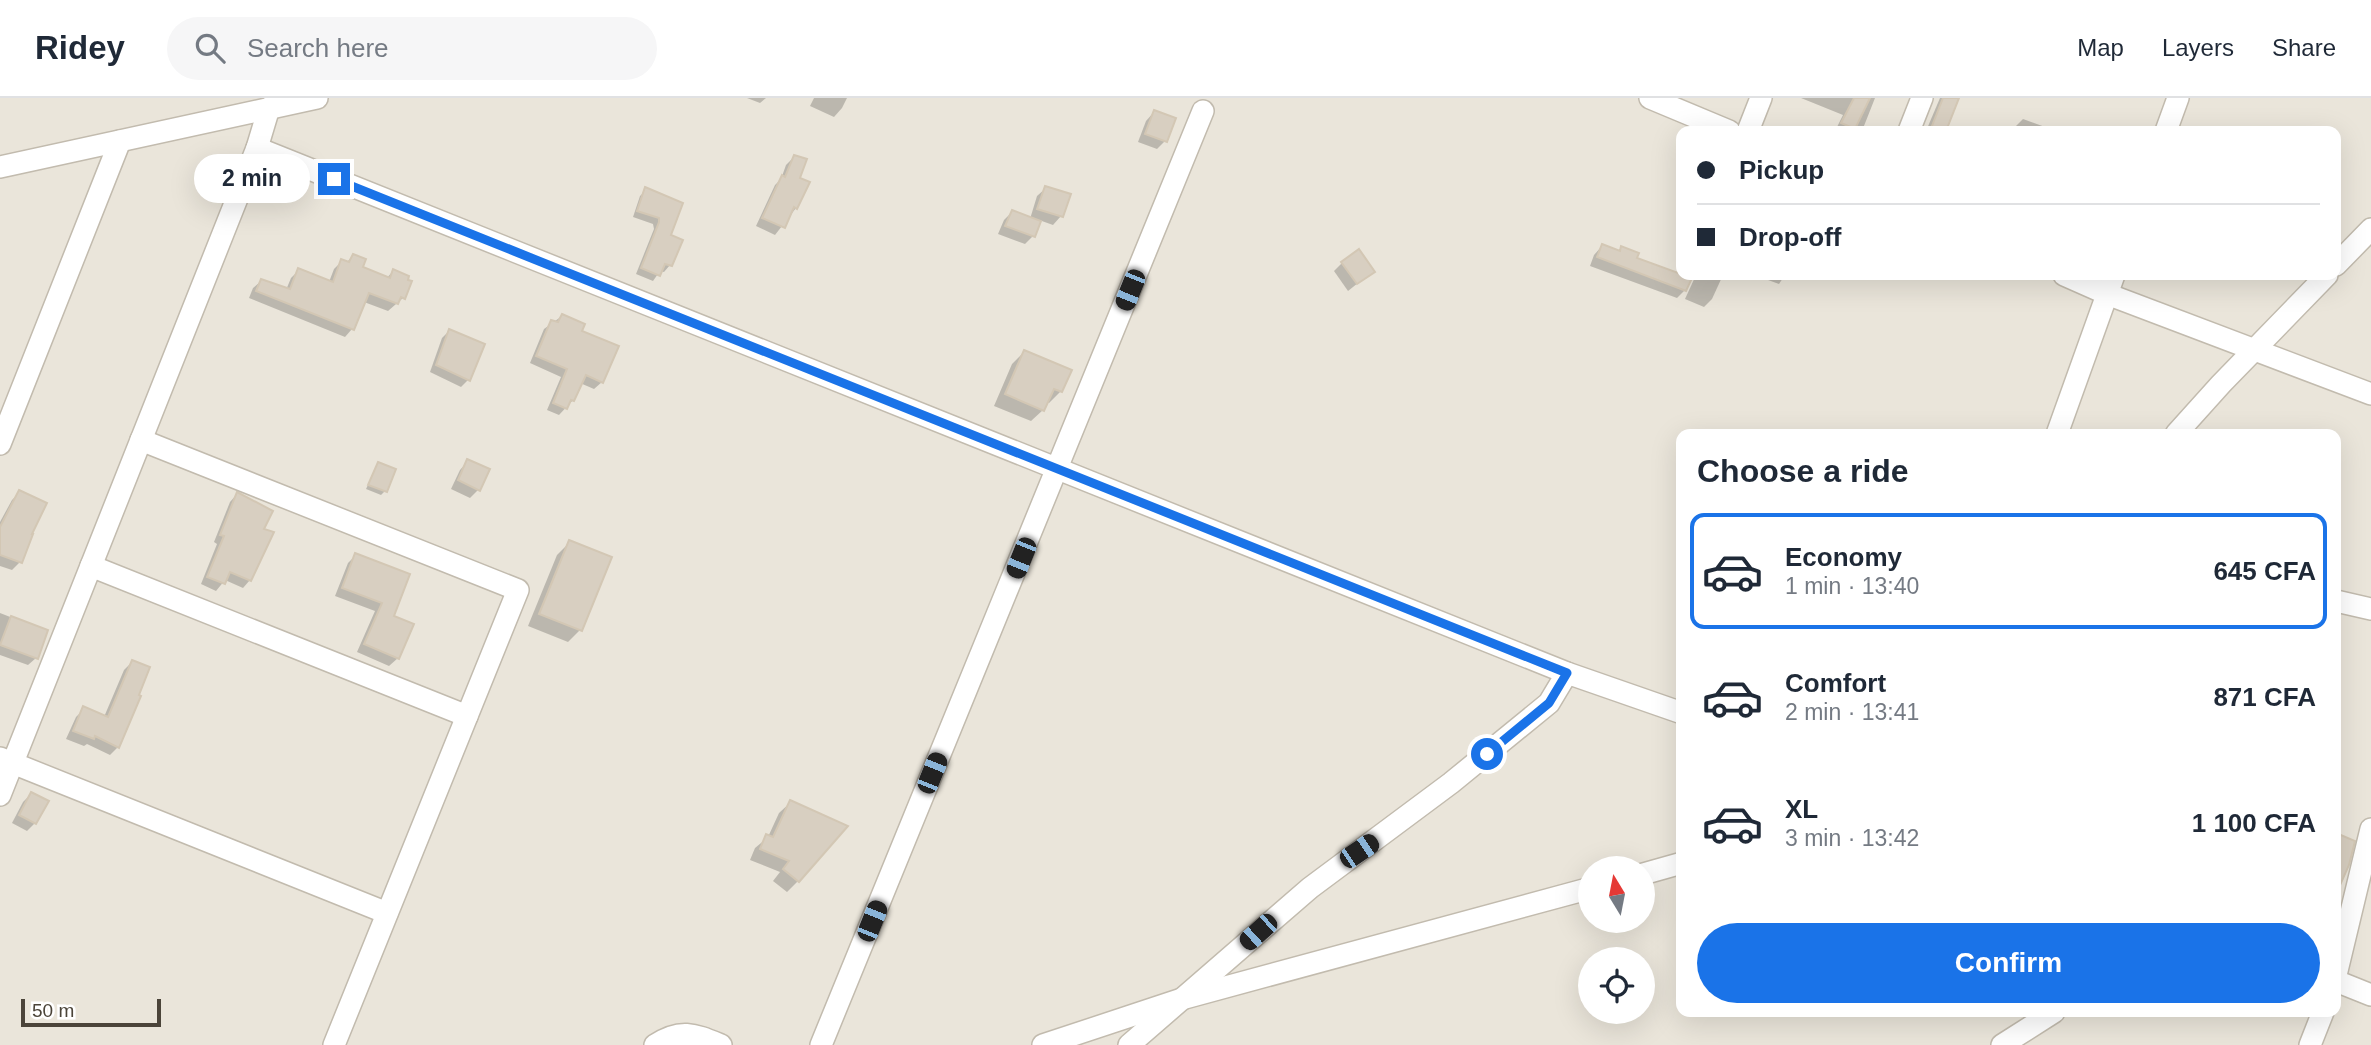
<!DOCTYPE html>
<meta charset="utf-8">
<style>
body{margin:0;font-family:Helvetica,sans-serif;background:#f6f6f7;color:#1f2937;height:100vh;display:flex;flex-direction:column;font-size:26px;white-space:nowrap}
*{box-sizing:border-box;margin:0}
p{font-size:23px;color:#747a83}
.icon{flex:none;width:38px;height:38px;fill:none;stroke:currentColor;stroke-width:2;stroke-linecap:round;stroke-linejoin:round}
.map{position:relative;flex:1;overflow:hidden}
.sheet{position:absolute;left:1676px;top:331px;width:665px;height:588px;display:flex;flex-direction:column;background:#fff;border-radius:14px;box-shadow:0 7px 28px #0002}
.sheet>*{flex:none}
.top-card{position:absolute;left:1676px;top:28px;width:665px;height:154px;border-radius:14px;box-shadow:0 7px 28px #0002;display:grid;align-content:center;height:154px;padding:0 21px;background:#fff}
.needle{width:46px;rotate:350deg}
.controls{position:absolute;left:1578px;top:758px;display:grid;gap:14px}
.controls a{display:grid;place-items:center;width:77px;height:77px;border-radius:50%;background:#fff;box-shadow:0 7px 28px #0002;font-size:35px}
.scale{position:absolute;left:21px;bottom:18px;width:140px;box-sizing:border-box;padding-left:7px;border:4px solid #4b4439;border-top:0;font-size:19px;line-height:24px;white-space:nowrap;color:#4b4439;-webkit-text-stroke:5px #fff;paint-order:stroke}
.end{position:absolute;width:32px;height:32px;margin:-16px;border:9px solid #1a73e8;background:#fff;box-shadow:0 0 0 4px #fff}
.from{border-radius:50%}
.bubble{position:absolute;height:49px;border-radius:24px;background:#fff;box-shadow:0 7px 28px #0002;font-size:23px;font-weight:700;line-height:49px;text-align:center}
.car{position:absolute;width:21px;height:42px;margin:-21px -10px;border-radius:9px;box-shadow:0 0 5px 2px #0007;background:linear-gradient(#222 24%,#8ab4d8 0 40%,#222 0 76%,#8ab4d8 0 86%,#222 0)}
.top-card b{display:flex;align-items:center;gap:24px;height:66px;font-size:26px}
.top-card b+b{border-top:2px solid #e0e1e3}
.top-card i{width:18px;height:18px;background:#1f2937}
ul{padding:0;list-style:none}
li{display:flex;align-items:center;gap:21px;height:116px;margin:0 14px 10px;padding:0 7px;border:4px solid transparent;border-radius:14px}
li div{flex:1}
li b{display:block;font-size:26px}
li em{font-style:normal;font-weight:700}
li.active{border-color:#1a73e8}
li>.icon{width:63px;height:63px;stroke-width:1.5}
h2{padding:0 21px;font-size:32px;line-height:84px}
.primary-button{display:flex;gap:14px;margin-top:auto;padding:14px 21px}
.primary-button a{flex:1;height:80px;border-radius:42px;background:#1a73e8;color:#fff;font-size:28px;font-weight:700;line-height:80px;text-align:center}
header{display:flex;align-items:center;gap:42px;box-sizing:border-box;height:98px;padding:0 35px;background:#fff;border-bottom:2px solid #e0e1e3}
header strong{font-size:33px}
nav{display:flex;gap:38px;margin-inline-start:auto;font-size:24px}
.search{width:490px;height:63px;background:#f6f6f7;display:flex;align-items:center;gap:18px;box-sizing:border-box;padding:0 24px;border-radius:38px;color:#747a83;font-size:26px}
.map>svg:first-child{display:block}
</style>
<header>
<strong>Ridey</strong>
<div class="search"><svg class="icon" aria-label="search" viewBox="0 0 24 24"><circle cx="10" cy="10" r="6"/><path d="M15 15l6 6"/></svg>Search here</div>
<nav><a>Map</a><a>Layers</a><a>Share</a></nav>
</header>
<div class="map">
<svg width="2371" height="947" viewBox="0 0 2371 947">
<rect width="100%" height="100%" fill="#f6f3ec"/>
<path fill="#eae5da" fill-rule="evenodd" d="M 0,0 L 2371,0 L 2371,947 L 0,947 ZM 1682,33 L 2336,33 L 2336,177 L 1682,177 ZM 1682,336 L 2336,336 L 2336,914 L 1682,914 ZM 1591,770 L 1643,770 L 1643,822 L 1591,822 ZM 1591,861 L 1643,861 L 1643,914 L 1591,914 Z"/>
<g fill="#0003">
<polygon points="747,0 766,0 760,5"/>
<polygon points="814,0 847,0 842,10 834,19 810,8"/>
<polygon points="1801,0 1875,0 1862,33 1835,33 1843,17"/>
<polygon points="1940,0 1957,0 1944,33 1926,33"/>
<polygon points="1154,14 1165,43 1157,51 1138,44 1146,23"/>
<polygon points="2023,21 2056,33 2011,33"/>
<polygon points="794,59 798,81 796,110 775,137 756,128 775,87 781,81 786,67"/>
<polygon points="1046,90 1061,118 1053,127 1039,122 1033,138 1025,146 998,136 1004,122 1012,114 1030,121 1037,98"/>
<polygon points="646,92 669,138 670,167 664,174 660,173 653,183 636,176 654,131 653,126 633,119 640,98"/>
<polygon points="1602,148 1618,154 1622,150 1685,192 1677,200 1590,168 1594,157"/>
<polygon points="353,158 361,170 386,181 393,173 403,200 388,213 364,204 352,231 345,239 249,200 253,190 261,183 286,192 291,180 299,172 329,184 334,171 342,163 346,165"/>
<polygon points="1342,165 1373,173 1348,193 1334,173"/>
<polygon points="1696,177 1723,177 1712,201 1704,209 1685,201"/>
<polygon points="1770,177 1785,177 1779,186 1768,182"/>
<polygon points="562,218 580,234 602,284 594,291 580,285 573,302 559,317 547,312 561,279 530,265 544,231"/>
<polygon points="449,233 468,282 461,289 430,274 442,240"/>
<polygon points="1024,254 1061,293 1049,305 1046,304 1043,312 1031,323 994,308 1012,266"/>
<polygon points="468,363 478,392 470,400 451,391 460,372"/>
<polygon points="378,366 393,372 385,393 381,397 366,391"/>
<polygon points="20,394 20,464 12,472 0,468 0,424 12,402"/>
<polygon points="237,396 262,432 250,482 243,490 225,482 216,493 201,486 217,446 214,444 230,404"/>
<polygon points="570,444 580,532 568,544 528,528 557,457"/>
<polygon points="356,457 392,519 398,560 389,568 357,554 375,513 335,498 348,465"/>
<polygon points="0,515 46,533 36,560 28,567 0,557"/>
<polygon points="132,564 118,649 110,657 87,646 84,648 66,641 76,619 84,611 104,619 124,572"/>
<polygon points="31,696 35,725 27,733 12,725 23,704"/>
<polygon points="791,704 798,783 787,794 773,783 780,774 750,762 755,750 768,739 779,715"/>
</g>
<g fill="#d8cfc1" stroke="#d3c7b4" stroke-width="2">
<polygon points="1854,0 1870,0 1855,31 1841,25"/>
<polygon points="1943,0 1959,0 1946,33 1930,33"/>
<polygon points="1154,12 1176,20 1167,44 1145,36"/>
<polygon points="794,57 807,61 800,80 810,84 797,111 794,109 785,130 762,120 782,77 785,79"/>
<polygon points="1045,88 1071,96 1063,119 1037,111"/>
<polygon points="645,89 683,105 671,137 683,142 672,168 665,166 660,178 641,170 659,124 659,120 637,113"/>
<polygon points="1012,112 1041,123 1035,139 1005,128"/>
<polygon points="1602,146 1620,153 1621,148 1639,155 1637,160 1692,180 1686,193 1597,159"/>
<polygon points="1359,151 1375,174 1357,186 1341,164"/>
<polygon points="353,156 366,161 363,169 390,180 393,171 409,178 408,182 412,183 405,201 401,199 398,206 369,195 354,232 256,193 261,181 290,191 298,170 333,184 341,161 349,164"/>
<polygon points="562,216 585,226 582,233 619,248 603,285 586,277 574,303 571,302 567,311 553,305 567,271 536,258 551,222 558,224"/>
<polygon points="449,231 485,246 470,283 436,267"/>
<polygon points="1024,252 1072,272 1062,294 1054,291 1044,313 1005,296"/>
<polygon points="467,361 490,371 480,393 458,382"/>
<polygon points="378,364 396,371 387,394 368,387"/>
<polygon points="19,392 47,405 32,436 33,436 22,465 0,457 0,429"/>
<polygon points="237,394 273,413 264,431 274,434 251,483 230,474 225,486 207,479 224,438 220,437"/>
<polygon points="569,442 612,459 582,533 539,516"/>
<polygon points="355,455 410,476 394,518 414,526 399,561 364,546 382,505 342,490"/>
<polygon points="11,518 48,532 38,561 0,547"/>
<polygon points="132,562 150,569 139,597 141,598 119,650 95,638 94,641 73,633 83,608 108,619"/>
<polygon points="31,694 49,703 36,726 19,717"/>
<polygon points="790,702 848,728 799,784 783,771 789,763 760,751 766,736 773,739"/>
<polygon points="2336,735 2355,743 2349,767 2336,796"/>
</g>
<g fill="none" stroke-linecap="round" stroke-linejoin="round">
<g stroke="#c2bbae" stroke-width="24">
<g id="street">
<polyline points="1650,0 1729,33"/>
<polyline points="1748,33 1761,0"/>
<polyline points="1909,33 1922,0"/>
<polyline points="2166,33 2178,0"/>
<polyline points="257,50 1567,575 1682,615"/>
<polyline points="0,69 317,0"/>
<polyline points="2336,167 2371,131"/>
<polyline points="2064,177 2107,196 2371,296"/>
<polyline points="2057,336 2114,177"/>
<polyline points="2176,336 2221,286 2327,177"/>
<polyline points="141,342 518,492 334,947"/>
<polyline points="0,346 120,43"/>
<polyline points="91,468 467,618"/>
<polyline points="2336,503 2371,511"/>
<polyline points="0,660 387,815"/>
<polyline points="0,697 257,50 269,10"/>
<polyline points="1643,776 1682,765"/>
<polyline points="2336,877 2371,731"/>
<polyline points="2336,883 2371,897"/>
<path d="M 655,947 C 681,930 694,936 721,947"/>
<polyline points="821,947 1203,13"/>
<polyline points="1043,947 1185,900 1591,790"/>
<polyline points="1129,947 1310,790 1451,685 1549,605 1567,575"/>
<polyline points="2002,947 2054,914"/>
<polyline points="2310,947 2323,914"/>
</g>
</g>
<use href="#street" stroke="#fff" stroke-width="21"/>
</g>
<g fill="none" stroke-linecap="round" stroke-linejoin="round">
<polyline stroke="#1a73e8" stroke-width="9" points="334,81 1567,575 1549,605 1487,656"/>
</g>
</svg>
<div class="controls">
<a><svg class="needle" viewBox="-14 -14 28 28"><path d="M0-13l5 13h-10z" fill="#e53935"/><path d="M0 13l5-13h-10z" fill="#747a83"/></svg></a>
<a><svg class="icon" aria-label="locate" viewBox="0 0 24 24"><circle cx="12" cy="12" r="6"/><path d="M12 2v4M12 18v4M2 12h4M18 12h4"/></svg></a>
</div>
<div class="scale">50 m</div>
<i class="end from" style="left:1487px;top:656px"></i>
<i class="end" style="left:334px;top:81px"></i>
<div class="bubble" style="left:194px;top:56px;width:116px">2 min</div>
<i class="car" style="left:1130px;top:192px;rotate:202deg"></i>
<i class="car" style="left:1021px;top:460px;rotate:202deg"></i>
<i class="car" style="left:932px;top:675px;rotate:22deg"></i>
<i class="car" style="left:1359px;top:753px;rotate:56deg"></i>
<i class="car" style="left:872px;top:823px;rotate:22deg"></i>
<i class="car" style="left:1258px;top:834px;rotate:228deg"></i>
<div class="top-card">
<b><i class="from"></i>Pickup</b>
<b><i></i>Drop-off</b>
</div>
<section class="sheet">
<h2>Choose a ride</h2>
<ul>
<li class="active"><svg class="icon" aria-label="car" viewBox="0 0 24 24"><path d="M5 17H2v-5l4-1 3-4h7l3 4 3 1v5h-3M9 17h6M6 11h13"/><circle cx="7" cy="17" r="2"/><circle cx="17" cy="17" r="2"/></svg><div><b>Economy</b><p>1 min · 13:40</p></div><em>645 CFA</em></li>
<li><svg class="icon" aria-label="car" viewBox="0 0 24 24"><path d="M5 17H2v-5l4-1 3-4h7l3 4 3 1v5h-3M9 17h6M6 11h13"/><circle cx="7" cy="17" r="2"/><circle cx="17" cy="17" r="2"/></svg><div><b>Comfort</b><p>2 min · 13:41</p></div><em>871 CFA</em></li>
<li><svg class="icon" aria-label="car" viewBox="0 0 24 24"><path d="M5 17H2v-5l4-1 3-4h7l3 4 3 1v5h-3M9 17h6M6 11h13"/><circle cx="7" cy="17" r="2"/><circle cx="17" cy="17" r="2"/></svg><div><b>XL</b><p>3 min · 13:42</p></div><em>1 100 CFA</em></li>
</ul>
<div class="primary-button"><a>Confirm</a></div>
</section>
</div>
